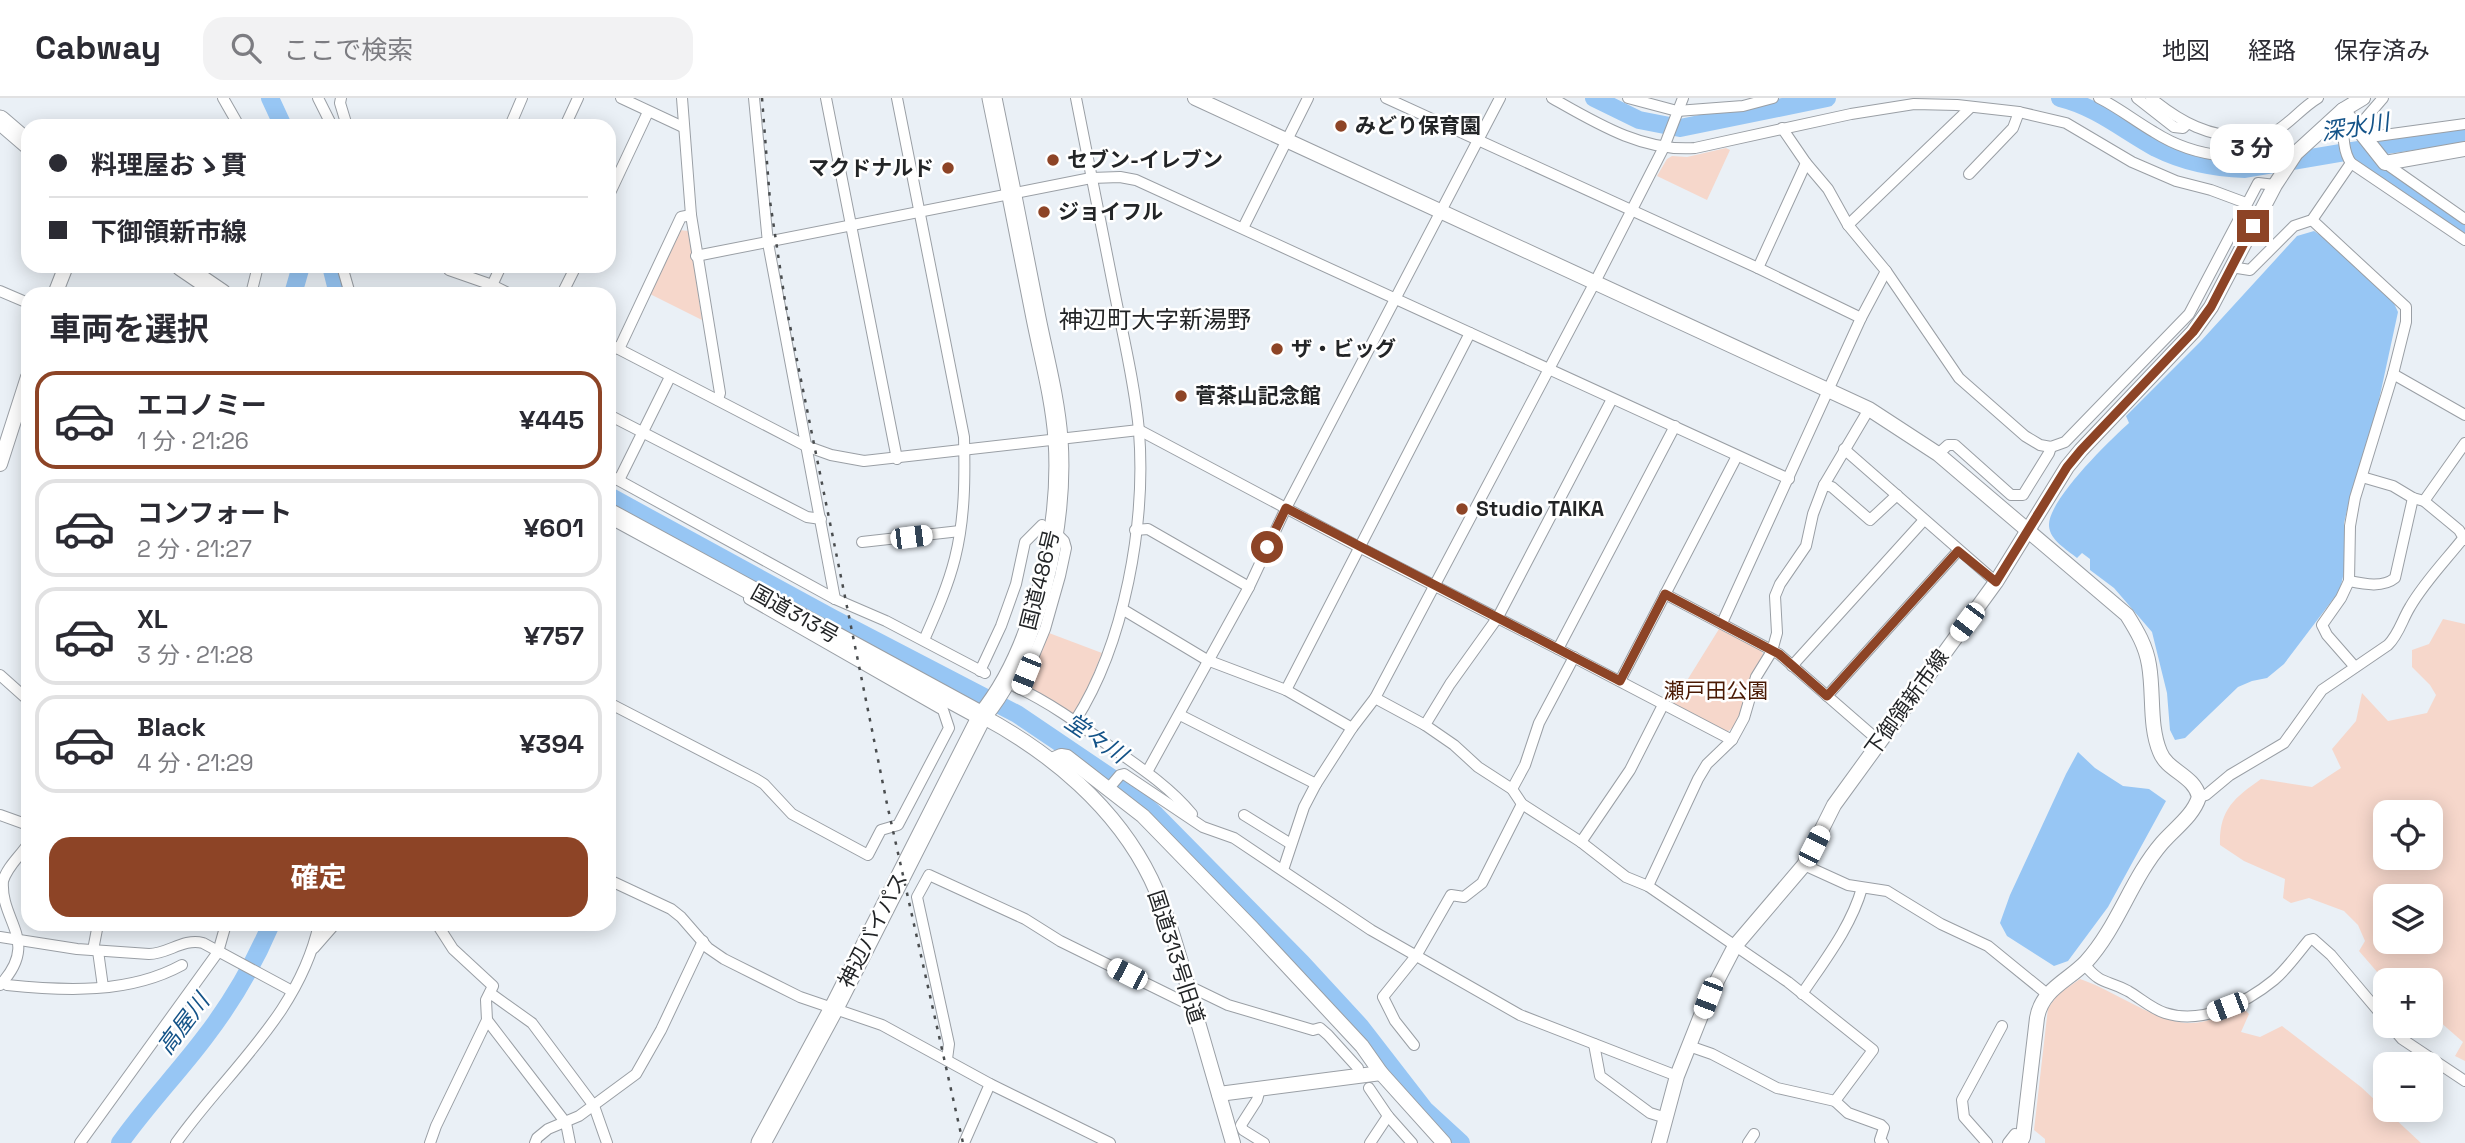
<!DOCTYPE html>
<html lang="ja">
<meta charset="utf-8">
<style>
body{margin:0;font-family:"Space Grotesk","Noto Sans JP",sans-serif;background:#f2f2f3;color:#2b2b33;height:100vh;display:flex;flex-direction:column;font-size:26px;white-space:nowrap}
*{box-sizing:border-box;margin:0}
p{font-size:23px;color:#7c7c81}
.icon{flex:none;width:38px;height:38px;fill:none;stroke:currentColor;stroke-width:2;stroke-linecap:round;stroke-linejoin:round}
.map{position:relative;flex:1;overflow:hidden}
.sheet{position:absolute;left:21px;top:189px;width:595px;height:644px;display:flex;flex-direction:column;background:#fff;border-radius:21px;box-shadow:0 4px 18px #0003}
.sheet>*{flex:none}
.top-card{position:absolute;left:21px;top:21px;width:595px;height:154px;border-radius:21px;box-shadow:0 4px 18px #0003;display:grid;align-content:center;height:154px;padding:0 28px;background:#fff}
.buttons{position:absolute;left:2373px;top:702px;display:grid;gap:14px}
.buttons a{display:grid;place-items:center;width:70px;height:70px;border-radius:14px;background:#fff;box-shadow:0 4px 18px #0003;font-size:35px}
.end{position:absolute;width:32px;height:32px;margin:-16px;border:9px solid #8d4426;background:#fff;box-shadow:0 0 0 4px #fff}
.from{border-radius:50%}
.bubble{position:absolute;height:49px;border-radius:21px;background:#fff;box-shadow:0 4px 18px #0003;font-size:23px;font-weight:700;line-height:49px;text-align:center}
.car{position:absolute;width:21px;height:42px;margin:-21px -10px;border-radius:9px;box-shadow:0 0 5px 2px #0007;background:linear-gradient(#fff 24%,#345 0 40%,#fff 0 76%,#345 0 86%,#fff 0)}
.top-card b{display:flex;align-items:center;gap:24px;height:66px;font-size:26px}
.top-card b+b{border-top:2px solid #e1e1e2}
.top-card i{width:18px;height:18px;background:#2b2b33}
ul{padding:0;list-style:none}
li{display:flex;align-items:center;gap:21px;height:98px;margin:0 14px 10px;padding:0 14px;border:4px solid #e1e1e2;border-radius:21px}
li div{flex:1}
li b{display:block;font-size:26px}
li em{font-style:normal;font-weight:700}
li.selected{border-color:#8d4426}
li>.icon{width:63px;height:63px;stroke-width:1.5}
h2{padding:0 28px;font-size:32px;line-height:84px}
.primary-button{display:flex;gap:14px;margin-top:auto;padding:14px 28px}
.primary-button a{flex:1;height:80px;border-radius:21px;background:#8d4426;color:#fff;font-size:28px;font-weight:700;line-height:80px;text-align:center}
header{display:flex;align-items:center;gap:42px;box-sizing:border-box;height:98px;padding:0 35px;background:#fff;border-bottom:2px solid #e1e1e2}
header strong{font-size:33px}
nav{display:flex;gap:38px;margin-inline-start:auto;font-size:24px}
.search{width:490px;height:63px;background:#f2f2f3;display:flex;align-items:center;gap:18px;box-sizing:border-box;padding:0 24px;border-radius:21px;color:#7c7c81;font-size:26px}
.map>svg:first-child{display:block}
</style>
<header>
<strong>Cabway</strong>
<div class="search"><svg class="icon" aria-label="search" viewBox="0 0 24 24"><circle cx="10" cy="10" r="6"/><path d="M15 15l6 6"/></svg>ここで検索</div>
<nav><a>地図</a><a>経路</a><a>保存済み</a></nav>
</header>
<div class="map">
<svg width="2465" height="1045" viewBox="0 0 2465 1045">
<rect width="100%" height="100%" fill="#eaf0f6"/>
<g fill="#f6d7cb" fill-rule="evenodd">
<polygon points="1726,50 1730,52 1707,102 1657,78 1667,61 1672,58 1687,59"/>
<polygon points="678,132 689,133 702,222 650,196"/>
<path d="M 2443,521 L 2465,526 L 2465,963 L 2455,958 L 2463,944 L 2431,916 L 2431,882 L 2385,883 L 2359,853 L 2365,843 L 2358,827 L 2344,813 L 2309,800 L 2291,805 L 2283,800 L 2285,781 L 2244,763 L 2220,747 C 2219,712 2234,700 2261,681 L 2312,689 L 2341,670 L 2332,651 L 2356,623 L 2362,595 L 2388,623 L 2427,615 L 2436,597 L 2430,587 L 2412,569 L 2412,552 L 2429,546 ZM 2431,714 L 2431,760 L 2385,760 L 2385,714 ZM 2431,798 L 2431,844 L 2385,844 L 2385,798 Z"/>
<path d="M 1719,531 L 1761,552 L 1764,558 C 1760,564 1754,571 1751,577 C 1742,596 1747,622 1727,634 L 1673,605 Z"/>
<polygon points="1049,535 1102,555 1079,613 1068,617 1029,593 1027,586"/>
<path d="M 2080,881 C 2114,892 2158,926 2191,925 C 2207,925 2228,915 2243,910 L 2249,916 L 2241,934 L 2260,939 L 2282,928 L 2361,989 L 2421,1045 L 2045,1045 L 2045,1041 L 2034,1032 L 2048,910 L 2058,896 Z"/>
</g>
<g fill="#97c6f4">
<path d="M 2314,133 L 2329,143 L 2392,201 L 2398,214 L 2371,339 L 2353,388 L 2344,425 L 2344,474 L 2340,492 L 2284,566 L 2267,580 L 2252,583 L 2238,589 L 2185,640 L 2175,642 L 2170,632 L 2167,595 L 2152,534 L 2114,490 L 2090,472 L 2090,461 L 2082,455 L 2077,460 C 2066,451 2050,442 2049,428 C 2047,403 2110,342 2129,325 L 2126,318 L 2201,243 L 2297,138 Z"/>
<polygon points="2078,654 2095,670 2123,688 2149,691 2166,703 2108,809 2068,863 2054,868 2007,838 2000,825 2010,797 2066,676"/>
</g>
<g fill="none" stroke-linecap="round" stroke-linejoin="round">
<g stroke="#97c6f4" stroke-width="18">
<polyline points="270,0 283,28"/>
<polyline points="1594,0 1639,22 1680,30 1827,0"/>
<path d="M 2060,0 C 2097,9 2123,32 2156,50 C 2184,64 2214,70 2245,71 L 2393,46 L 2465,36"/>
<polyline points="2350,53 2465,135"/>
<polyline points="331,168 338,196"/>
<polyline points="293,196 301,168"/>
<polyline points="609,398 832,520 1017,616 1125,689 1156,717 1302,865 1360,928 1425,1012 1461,1045"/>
<path d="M 120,1045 C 146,1008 178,975 205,939 C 232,904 254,866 271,826"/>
</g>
<g stroke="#9a9fa5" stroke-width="12">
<g id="street">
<polyline points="223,0 239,28"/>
<polyline points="318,0 332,28"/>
<polyline points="341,0 340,5 347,28"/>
<polyline points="621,0 683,29"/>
<polyline points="682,0 691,117 720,295 718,302"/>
<polyline points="754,0 768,145 835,501"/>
<polyline points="826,0 897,361"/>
<path d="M 897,0 L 964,339 C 965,379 965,420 955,460 C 948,488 936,515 924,542"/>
<polyline points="1386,0 1758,170 1861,220"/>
<path d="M 1552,0 C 1596,25 1643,54 1695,50 L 1851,16 L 1914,6 L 1957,7 L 2019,14 L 2066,25 L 2132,64 L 2176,83 L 2211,92 L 2246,105"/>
<polyline points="1628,0 1677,13 1743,8 1773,0"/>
<path d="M 2099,0 C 2119,10 2135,23 2154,34 C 2201,64 2244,60 2296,55"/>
<polyline points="2137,0 2174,29 2183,30 2187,26"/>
<path d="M 2151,0 C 2180,24 2210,40 2249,39 C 2256,39 2264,40 2271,36 C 2288,28 2301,10 2318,0"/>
<polyline points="2383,0 2364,22 2377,38 2465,26"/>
<path d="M 2343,12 C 2344,29 2341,51 2351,65 L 2465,142"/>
<polyline points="510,28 522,0"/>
<polyline points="565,28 578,0"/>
<polyline points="2385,65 2465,121"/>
<polyline points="1969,76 2013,30 2019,14"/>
<polyline points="609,97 648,14"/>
<polyline points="2312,122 2406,209 2406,224 2393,276 2355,400 2350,428 2349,483 2341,500 2322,527 2327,537 2355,569"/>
<polyline points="1848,127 1971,9"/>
<polyline points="1243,130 1308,0"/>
<polyline points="696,158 1091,80 1120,79 1136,82 1789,381"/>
<polyline points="342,168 350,196"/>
<polyline points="451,168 449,172 492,187 510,196"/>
<polyline points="2231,169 2250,172 2294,128 2312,122 2351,65"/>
<polyline points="1758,170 1806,65"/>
<polyline points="1886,173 1959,280 2025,338 2040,347 2051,349 2065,344 2189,216 2258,85 2275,87"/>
<polyline points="0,193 28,205"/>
<polyline points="251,196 258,168"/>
<polyline points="488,196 501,168"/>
<polyline points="562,196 576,168"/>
<polyline points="609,246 806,348 831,357 864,363 1139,332 1359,449 1558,551 1675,328"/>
<polyline points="619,251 681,119 691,117"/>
<polyline points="2393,276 2465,317"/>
<polyline points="609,317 807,419 821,421"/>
<polyline points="1844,351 1996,484"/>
<polyline points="1938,356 1948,347 1955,347 2011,397 2023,397 2049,355 2051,349"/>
<polyline points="609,377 835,501 886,523 985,575"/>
<polyline points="2362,379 2393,388 2413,400 2424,403 2465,345"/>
<polyline points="619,382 670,279"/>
<polyline points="1824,387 1832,389 1870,422 1897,397"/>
<polyline points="2424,403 2459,432 2465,442"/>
<polyline points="1135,432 1148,431 1249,489"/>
<polyline points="862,444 960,433"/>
<path d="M 2349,483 C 2364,486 2383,490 2395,480 L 2413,400"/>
<polyline points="1665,496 1779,556 1879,643"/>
<polyline points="1122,511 1207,562 1286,592 1352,630"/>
<polyline points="1722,525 1861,220 1886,173 1848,127 1828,91 1806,65 1782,30"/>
<polyline points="1558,551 1732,642"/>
<polyline points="1792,568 1924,422"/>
<polyline points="980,573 1001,528 1016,486 1025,444 1042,427"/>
<polyline points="0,577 28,602"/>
<polyline points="1620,583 1737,358"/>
<path d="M 1016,589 C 1049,604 1079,626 1108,647 C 1138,668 1169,688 1192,716"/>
<polyline points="1020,591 1045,531 1060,478 1066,450 1064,443 1054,433"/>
<polyline points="1286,592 1470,235"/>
<polyline points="1827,598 1958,453"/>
<polyline points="1375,600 1425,627 1454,647 1478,669 1512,691 1522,706 1581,744 1626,779 1648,788 1788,884 1873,952 1835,1003 1777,990 1712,956 1689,948"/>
<polyline points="609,605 756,681 764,686 792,716 868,757 881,732 898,727 949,630 943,612 749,501"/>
<polyline points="1180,617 1316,686"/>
<path d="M 1075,623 C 1125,545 1146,425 1139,333 C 1135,288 1124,242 1115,197 C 1102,132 1089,66 1076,0"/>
<polyline points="1425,627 1450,586 1498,519 1612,301"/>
<polyline points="1147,674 1249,489 1286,410 1500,0"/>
<polyline points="1109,690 1120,677 1124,676 1203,729 1234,740 1371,832 1520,917 1677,978"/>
<polyline points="1512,691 1525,667 1539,625 1574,559"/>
<path d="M 2199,699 L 2206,697 L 2230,677 L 2284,645 L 2322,592 L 2388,547 C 2399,536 2402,522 2410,509 C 2425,483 2447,461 2465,438"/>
<polyline points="0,717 28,727"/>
<polyline points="1244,717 1291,746"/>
<polyline points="1581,744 1630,672 1663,607"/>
<polyline points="1804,767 1848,787 1887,793 1941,826 1988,848 2047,896"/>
<polyline points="1283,772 1304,709 1316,686 1352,630 1375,600 1595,184 1664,49 1683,0"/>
<polyline points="609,782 671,811 681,819 708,850 724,861 800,899 882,927 990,986 1110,1045"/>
<polyline points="1648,788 1698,681 1707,666 1732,642 1744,620 1756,579 1772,553 1777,535 1775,498 1780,486 1806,448 1813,416 1824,387 1869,311"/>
<path d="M 0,839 L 77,851 L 149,856 C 168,856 183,840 203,845 L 292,893"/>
<polyline points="314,850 335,826"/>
<polyline points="93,852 98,826"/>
<polyline points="98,853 103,889"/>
<path d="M 2084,866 C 2102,888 2106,881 2128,893 C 2140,900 2152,911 2165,915 C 2202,927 2246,905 2274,882 C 2287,871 2298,855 2309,842 L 2313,841 L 2331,857 L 2385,921"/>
<path d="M 3,884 L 7,887 C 65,893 129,896 182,867"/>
<path d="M 0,887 C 41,843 0,824 3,783 C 7,769 20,758 28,746"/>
<polyline points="1189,893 1195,891 1228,907 1313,932 1320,930 1328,937 1358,970"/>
<polyline points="490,895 532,925 594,1008 607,1045"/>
<path d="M 1802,896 C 1824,863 1851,829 1862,790"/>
<polyline points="487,922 566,1025 570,1045"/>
<polyline points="2391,928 2402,941 2465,983"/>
<polyline points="1594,946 1600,978 1650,1015 1666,1020"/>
<polyline points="1414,947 1395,923 1383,899 1416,858 1451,797 1464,799 1482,785 1522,706"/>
<polyline points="947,961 949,946 917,799 929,777 1025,821 1060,843 1194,909"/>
<polyline points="1369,990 1388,1018 1412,1045"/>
<polyline points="1260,991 1257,1002 1241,1027 1243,1032 1264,1045"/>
<polyline points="1835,1003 1848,1015 1881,1027 1884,1030 1880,1042 1883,1045"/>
<polyline points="80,1045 218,854 226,826"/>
<path d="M 176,1045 C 227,973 299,917 319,826"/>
<polyline points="430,1045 436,1028 487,922 486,902 493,888 453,851 437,826"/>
<polyline points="535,1045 537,1040 548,1031 579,1018 636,976 661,932 703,843"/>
<polyline points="964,1045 990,986"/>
<polyline points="1370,1045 1388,1018"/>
<polyline points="1748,1045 1754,1036"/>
<polyline points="1987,1045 1964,1019 1962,1002 2002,928"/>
<polyline points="2008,1045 2015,1036 2023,1039"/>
</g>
</g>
<g stroke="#9a9fa5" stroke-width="16">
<g id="secondary">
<path d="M 1195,0 L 1869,311 L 1938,356 L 2127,517 C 2137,533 2146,548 2149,567 C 2154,596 2149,628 2160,654 C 2167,673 2194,677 2199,699 C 2193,718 2175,730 2162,745 C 2131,781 2118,829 2086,864 C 2068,883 2042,891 2037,920 L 2023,1039 L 2020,1045"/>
<polyline points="2343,12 2385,65 2465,51"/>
<polyline points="55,196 66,168"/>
<polyline points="0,366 28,279"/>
<path d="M 982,618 C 1051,655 1116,709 1151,781 C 1170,821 1181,865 1193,907 C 1206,953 1220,999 1233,1045"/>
<polyline points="1052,662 1061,658 1067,659 1143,718 1252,830 1362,948 1381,975 1444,1045"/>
<polyline points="1219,996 1381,975"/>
<polyline points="1659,1045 1677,978 1708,900 1735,848 1804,767 1834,707 1996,484 2067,369 2081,352 2193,234 2211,209 2275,87 2296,55 2343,12 2363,0"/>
</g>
</g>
<g stroke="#9a9fa5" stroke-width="21">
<g id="highway">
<polyline points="0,22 28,46"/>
<polyline points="181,168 222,196"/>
<polyline points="609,415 982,618"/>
<path d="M 761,1045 L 833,912 L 982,618 C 1037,551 1064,427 1058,341 C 1055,300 1044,260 1036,220 C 1022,147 1007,73 992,0"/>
</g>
</g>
<use href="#street" stroke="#fff" stroke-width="10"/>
<use href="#secondary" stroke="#fff" stroke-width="14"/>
<use href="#highway" stroke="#fff" stroke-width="19"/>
<polyline stroke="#4a4d4f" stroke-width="2.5" stroke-dasharray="3.5 7" stroke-linecap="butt" points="762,0 770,103 785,203 887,706 963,1045"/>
</g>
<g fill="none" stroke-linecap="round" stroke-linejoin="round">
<polyline stroke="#8d4426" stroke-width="9" points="1267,449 1286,410 1620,583 1665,496 1779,556 1827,598 1958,453 1996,484 2067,369 2081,352 2193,234 2211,209 2253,128"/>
</g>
<g fill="#8d4426" stroke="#fff" stroke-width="2.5">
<circle cx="1341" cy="28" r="7"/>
<circle cx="1053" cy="62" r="7"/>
<circle cx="948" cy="70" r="7"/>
<circle cx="1044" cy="114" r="7"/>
<circle cx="1277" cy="251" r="7"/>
<circle cx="1181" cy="298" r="7"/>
<circle cx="1462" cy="411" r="7"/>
</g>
<g text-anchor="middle" stroke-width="5" stroke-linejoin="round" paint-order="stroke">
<g font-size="21" font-weight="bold" fill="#232527" stroke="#fff" text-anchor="start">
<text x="1355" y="35">みどり保育園</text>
<text x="1067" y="69">セブン-イレブン</text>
<text x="934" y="77" text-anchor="end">マクドナルド</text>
<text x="1058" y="121">ジョイフル</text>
<text x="1291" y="258">ザ・ビッグ</text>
<text x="1195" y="305">菅茶山記念館</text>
<text x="1476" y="418">Studio TAIKA</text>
</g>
<g font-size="21" fill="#232527" stroke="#fff">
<text transform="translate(1040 482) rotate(-76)" y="7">国道486号</text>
<text transform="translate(795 516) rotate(29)" y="7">国道313号</text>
<text transform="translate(1907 605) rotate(-54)" y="7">下御領新市線</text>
<text transform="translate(873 832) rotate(-63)" y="7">神辺バイパス</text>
<text transform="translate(1176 859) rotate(72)" y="7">国道313号旧道</text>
</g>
<g font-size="21" fill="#4a1a04" stroke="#fff">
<text x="1716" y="600">瀬戸田公園</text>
</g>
<g font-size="23" font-style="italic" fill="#145388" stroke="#fff">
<text transform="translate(2355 29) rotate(-9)" y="8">深水川</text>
<text transform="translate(1096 640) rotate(34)" y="8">堂々川</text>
<text transform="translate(183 926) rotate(-53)" y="8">高屋川</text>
</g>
<g font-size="24" fill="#232527" stroke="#fff">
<text x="1155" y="230">神辺町大字新湯野</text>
</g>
</g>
</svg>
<div class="buttons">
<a><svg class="icon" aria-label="locate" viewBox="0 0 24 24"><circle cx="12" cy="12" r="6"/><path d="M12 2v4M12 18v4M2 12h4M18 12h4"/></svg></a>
<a><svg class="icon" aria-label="layers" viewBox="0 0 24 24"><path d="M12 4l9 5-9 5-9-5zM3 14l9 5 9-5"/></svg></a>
<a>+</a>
<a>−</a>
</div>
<i class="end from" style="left:1267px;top:449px"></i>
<i class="end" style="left:2253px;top:128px"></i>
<div class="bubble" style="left:2210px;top:26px;width:84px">3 分</div>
<i class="car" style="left:911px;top:439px;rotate:83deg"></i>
<i class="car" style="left:1967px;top:524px;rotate:217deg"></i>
<i class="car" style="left:1026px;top:576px;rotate:202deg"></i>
<i class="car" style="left:1814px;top:748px;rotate:27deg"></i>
<i class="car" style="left:1127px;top:876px;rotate:297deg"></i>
<i class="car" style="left:1708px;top:900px;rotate:201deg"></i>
<i class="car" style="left:2227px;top:909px;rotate:249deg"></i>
<div class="top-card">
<b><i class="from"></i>料理屋おゝ貫</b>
<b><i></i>下御領新市線</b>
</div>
<section class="sheet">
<h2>車両を選択</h2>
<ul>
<li class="selected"><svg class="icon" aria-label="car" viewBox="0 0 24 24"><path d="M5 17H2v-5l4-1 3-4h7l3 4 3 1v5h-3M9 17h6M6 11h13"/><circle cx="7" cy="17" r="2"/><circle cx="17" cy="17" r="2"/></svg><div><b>エコノミー</b><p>1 分 · 21:26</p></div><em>¥445</em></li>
<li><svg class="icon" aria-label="car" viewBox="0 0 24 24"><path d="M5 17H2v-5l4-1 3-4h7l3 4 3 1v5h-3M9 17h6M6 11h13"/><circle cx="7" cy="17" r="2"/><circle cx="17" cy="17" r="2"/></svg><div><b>コンフォート</b><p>2 分 · 21:27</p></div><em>¥601</em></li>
<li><svg class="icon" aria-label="car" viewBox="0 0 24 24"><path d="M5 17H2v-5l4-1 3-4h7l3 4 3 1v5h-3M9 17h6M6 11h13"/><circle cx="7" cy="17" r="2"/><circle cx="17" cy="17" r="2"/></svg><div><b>XL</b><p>3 分 · 21:28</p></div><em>¥757</em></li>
<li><svg class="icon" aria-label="car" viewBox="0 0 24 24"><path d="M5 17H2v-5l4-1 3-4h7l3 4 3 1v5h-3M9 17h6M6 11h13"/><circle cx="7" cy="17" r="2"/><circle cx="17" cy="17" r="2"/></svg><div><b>Black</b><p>4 分 · 21:29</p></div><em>¥394</em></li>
</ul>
<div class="primary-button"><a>確定</a></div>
</section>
</div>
